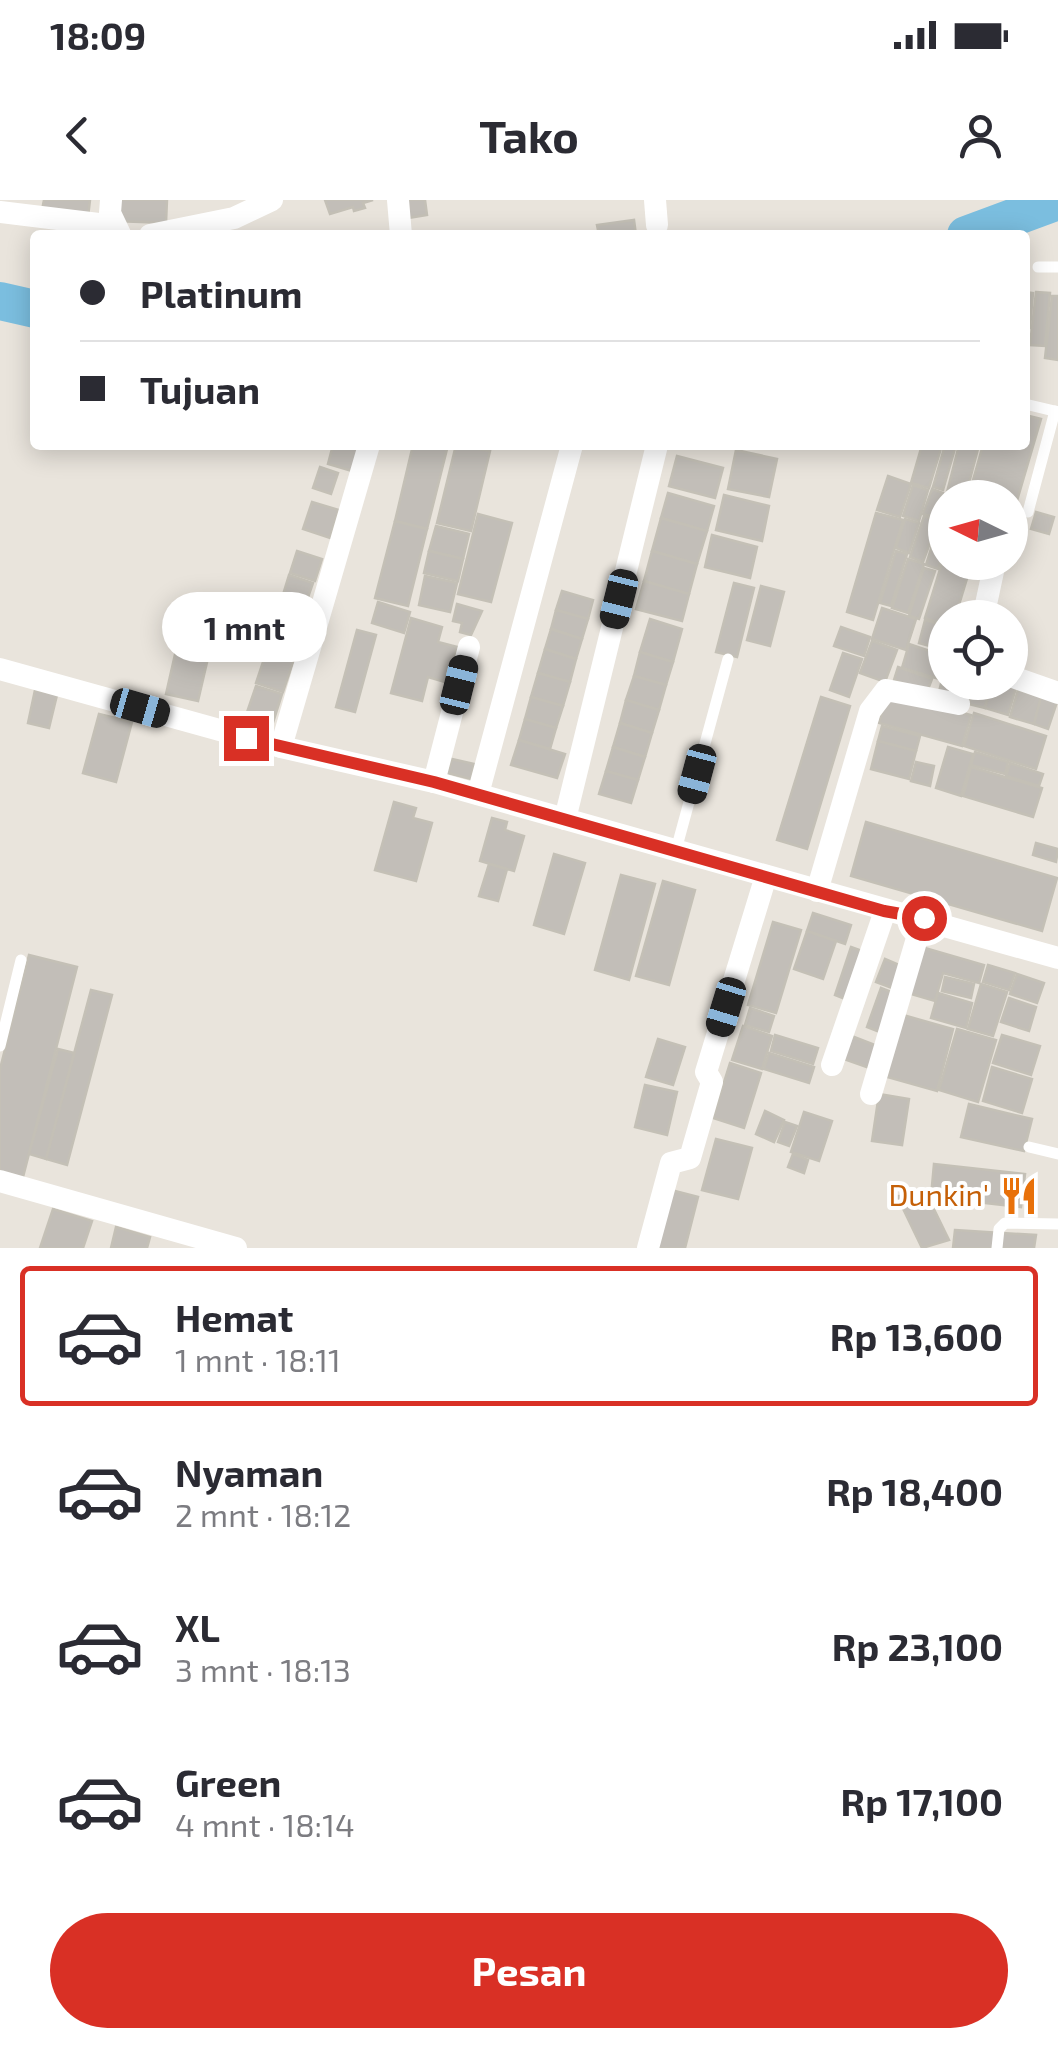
<!DOCTYPE html>
<html lang="id">
<meta charset="utf-8">
<style>
body{margin:0;font-family:"Exo 2",sans-serif;background:#f7f7f7;color:#2b2b33;height:100vh;display:flex;flex-direction:column;font-size:38px;white-space:nowrap}
*{box-sizing:border-box;margin:0}
p{font-size:32px;color:#7c7c81}
.icon{flex:none;width:55px;height:55px;fill:none;stroke:currentColor;stroke-width:2;stroke-linecap:round;stroke-linejoin:round}
.map{position:relative;height:1048px;overflow:hidden}
.panel{display:flex;flex-direction:column;background:#fff;flex:1}
.panel>*{flex:none}
.guide{position:absolute;left:30px;top:30px;width:1000px;height:220px;border-radius:10px;box-shadow:0 5px 25px #0003;display:grid;align-content:center;height:220px;padding:0 50px;background:#fff}
.needle{width:65px;rotate:275deg}
.tools{position:absolute;left:928px;top:280px;display:grid;gap:20px}
.tools a{display:grid;place-items:center;width:100px;height:100px;border-radius:50%;background:#fff;box-shadow:0 5px 25px #0003;font-size:50px}
.end{position:absolute;width:45px;height:45px;margin:-22px;border:12px solid #d93025;background:#fff;box-shadow:0 0 0 5px #fff}
.from{border-radius:50%}
.bubble{position:absolute;height:70px;border-radius:35px;background:#fff;box-shadow:0 5px 25px #0003;font-size:32px;font-weight:700;line-height:70px;text-align:center}
.car{position:absolute;width:30px;height:60px;margin:-30px -15px;border-radius:12px;box-shadow:0 0 8px 2px #0007;background:linear-gradient(#222 24%,#8ab4d8 0 40%,#222 0 76%,#8ab4d8 0 86%,#222 0)}
.guide b{display:flex;align-items:center;gap:35px;height:95px;font-size:38px}
.guide b+b{border-top:2px solid #e1e1e2}
.guide i{width:25px;height:25px;background:#2b2b33}
ul{padding:18px 0 0;list-style:none}
li{display:flex;align-items:center;gap:30px;height:140px;margin:0 20px 15px;padding:0 30px;border:5px solid transparent;border-radius:10px}
li div{flex:1}
li b{display:block;font-size:38px}
li em{font-style:normal;font-weight:700}
li.current{border-color:#d93025}
li>.icon{width:90px;height:90px;stroke-width:1.5}
.button{display:flex;gap:20px;margin-top:auto;padding:20px 50px}
.button a{flex:1;height:115px;border-radius:60px;background:#d93025;color:#fff;font-size:40px;font-weight:700;line-height:115px;text-align:center}
.status{display:flex;justify-content:space-between;align-items:center;height:70px;padding:0 50px;background:#fff;direction:ltr}
.status svg{height:28px;fill:currentColor}
header{display:flex;justify-content:space-between;align-items:center;height:130px;padding:0 50px;background:#fff;font-size:45px;font-weight:700}
.map>svg:first-child{display:block}
</style>
<div class="status"><b>18:09</b><svg viewBox="0 0 49 12"><path d="M0 12V9h3v3zM5 12V6h3v6zM10 12V3h3v9zM15 12V0h3v12zM26 1h20v11H26zM47 4h2v5h-2z"/></svg></div>
<header><svg class="icon" aria-label="back" viewBox="0 0 24 24"><path d="M15 5l-7 7 7 7"/></svg>Tako<svg class="icon" aria-label="person" viewBox="0 0 24 24"><circle cx="12" cy="8" r="4"/><path d="M4 21q1-7 8-7t8 7"/></svg></header>
<div class="map">
<svg width="1058" height="1048" viewBox="0 0 1058 1048">
<rect width="100%" height="100%" fill="#e9e4dc"/>
<g fill="none" stroke-linecap="round" stroke-linejoin="round">
<g stroke="#7bbedf" stroke-width="38">
<polyline points="966,35 1058,1"/>
<polyline points="0,101 35,109"/>
</g>
</g>
<g fill="#c2beb8" stroke="#c4c0b6" stroke-width="2.5">
<polygon points="44,0 90,0 88,17 42,10"/>
<polygon points="115,0 167,0 166,23 115,21"/>
<polygon points="325,0 373,0 363,3 365,8 354,11 353,7 330,14"/>
<polygon points="405,0 425,0 427,15 408,18"/>
<polygon points="634,20 636,35 599,35 597,25"/>
<polygon points="1025,92 1033,93 1030,128 1025,128"/>
<polygon points="1036,92 1050,93 1045,146 1030,145"/>
<polygon points="1052,96 1058,96 1058,160 1045,158"/>
<polygon points="1025,215 1041,219 1011,321 1010,298 968,298 983,245 1025,245"/>
<polygon points="333,245 363,245 355,272 328,264"/>
<polygon points="413,245 448,245 427,329 395,321"/>
<polygon points="456,245 490,251 471,331 437,323"/>
<polygon points="922,245 942,245 929,288 911,283"/>
<polygon points="945,245 956,245 943,290 933,287"/>
<polygon points="959,245 979,245 965,298 945,300"/>
<polygon points="736,250 777,259 769,297 728,289"/>
<polygon points="677,256 723,268 715,298 669,286"/>
<polygon points="320,267 338,273 331,294 313,288"/>
<polygon points="888,276 911,284 900,317 877,310"/>
<polygon points="913,285 928,290 919,321 903,316"/>
<polygon points="932,289 943,293 935,317 923,314"/>
<polygon points="668,293 714,306 707,331 661,318"/>
<polygon points="724,295 769,306 762,341 716,330"/>
<polygon points="312,302 339,310 330,338 303,329"/>
<polygon points="1036,312 1054,317 1049,334 1031,329"/>
<polygon points="876,313 903,320 873,420 847,412"/>
<polygon points="478,314 512,323 491,402 458,394"/>
<polygon points="924,316 938,321 923,362 910,357"/>
<polygon points="661,318 707,331 697,364 652,351"/>
<polygon points="905,319 919,323 909,353 896,348"/>
<polygon points="940,320 945,321 945,348 938,369 926,365"/>
<polygon points="395,321 427,329 408,406 375,398"/>
<polygon points="436,326 469,334 463,359 429,351"/>
<polygon points="712,335 757,347 750,378 705,367"/>
<polygon points="297,351 322,359 315,381 290,373"/>
<polygon points="429,351 463,359 458,381 424,373"/>
<polygon points="652,351 697,364 689,394 644,381"/>
<polygon points="896,351 907,354 891,406 880,403"/>
<polygon points="945,353 945,362 972,362 955,418 945,418 945,425 925,418"/>
<polygon points="908,359 924,364 908,413 892,408"/>
<polygon points="924,368 935,371 919,419 909,416"/>
<polygon points="289,375 313,383 305,406 282,398"/>
<polygon points="425,376 457,383 450,412 419,405"/>
<polygon points="644,381 689,394 682,421 636,409"/>
<polygon points="734,383 754,388 737,457 716,452"/>
<polygon points="761,386 784,392 770,446 747,440"/>
<polygon points="562,391 593,400 588,419 556,410"/>
<polygon points="281,400 308,409 298,439 272,430"/>
<polygon points="378,402 410,412 404,433 372,423"/>
<polygon points="457,404 482,411 471,435 460,432 462,423 453,421"/>
<polygon points="882,408 916,419 906,450 872,439"/>
<polygon points="556,410 588,419 582,439 551,429"/>
<polygon points="411,418 442,427 438,442 457,447 448,483 428,477 422,501 391,493"/>
<polygon points="650,419 682,429 673,462 640,452"/>
<polygon points="925,420 945,426 945,450 919,443"/>
<polygon points="841,427 870,437 864,456 834,446"/>
<polygon points="551,429 582,439 576,459 545,449"/>
<polygon points="357,430 376,435 355,512 336,507"/>
<polygon points="270,441 297,450 283,492 256,483"/>
<polygon points="872,441 897,450 885,482 860,473"/>
<polygon points="909,444 945,456 939,479 902,468"/>
<polygon points="545,449 576,459 570,482 538,473"/>
<polygon points="176,450 208,458 198,501 166,494"/>
<polygon points="640,452 673,462 666,485 634,476"/>
<polygon points="843,453 862,459 849,497 830,490"/>
<polygon points="898,467 932,479 927,492 894,480"/>
<polygon points="945,467 945,482 972,482 967,503 938,496"/>
<polygon points="538,473 570,482 563,506 531,497"/>
<polygon points="634,476 666,485 659,510 626,500"/>
<polygon points="975,482 992,482 985,508 969,504"/>
<polygon points="992,482 1016,488 1008,515 985,508"/>
<polygon points="256,486 282,494 270,532 243,524"/>
<polygon points="35,490 57,495 49,528 28,523"/>
<polygon points="1018,490 1041,497 1034,524 1010,517"/>
<polygon points="888,492 971,515 962,546 879,523"/>
<polygon points="531,497 563,506 556,528 525,519"/>
<polygon points="821,497 850,506 807,649 777,640"/>
<polygon points="1041,497 1057,502 1048,529 1034,524"/>
<polygon points="626,500 659,510 652,533 620,523"/>
<polygon points="974,513 1046,536 1036,569 964,546"/>
<polygon points="99,514 132,522 116,582 83,573"/>
<polygon points="525,519 556,528 550,549 519,540"/>
<polygon points="620,523 652,533 645,557 613,547"/>
<polygon points="882,526 920,536 916,551 878,541"/>
<polygon points="519,540 565,554 557,578 511,565"/>
<polygon points="878,541 916,551 909,579 871,569"/>
<polygon points="613,547 645,557 638,580 606,571"/>
<polygon points="948,547 973,554 961,596 936,588"/>
<polygon points="975,552 1008,562 1005,574 971,565"/>
<polygon points="452,559 474,564 471,579 448,573"/>
<polygon points="916,562 934,566 930,586 911,581"/>
<polygon points="1010,563 1043,574 1039,586 1006,576"/>
<polygon points="971,567 1042,588 1033,617 963,596"/>
<polygon points="606,571 638,580 631,603 599,594"/>
<polygon points="394,602 416,608 413,618 432,623 416,681 375,670"/>
<polygon points="492,618 507,622 505,630 524,636 514,671 480,661"/>
<polygon points="866,622 1057,678 1042,731 851,676"/>
<polygon points="1036,643 1058,649 1056,662 1033,655"/>
<polygon points="554,654 585,663 564,734 534,725"/>
<polygon points="489,664 507,669 498,701 479,696"/>
<polygon points="621,675 655,684 629,780 595,770"/>
<polygon points="663,681 695,690 669,785 636,776"/>
<polygon points="813,713 851,725 845,744 807,731"/>
<polygon points="773,722 801,730 776,813 748,805"/>
<polygon points="807,731 836,741 823,779 794,769"/>
<polygon points="918,746 984,765 979,783 943,773 935,801 904,792"/>
<polygon points="851,747 865,752 848,800 835,795"/>
<polygon points="29,755 77,767 23,977 0,971 0,869"/>
<polygon points="885,759 906,768 897,790 876,782"/>
<polygon points="988,765 1015,773 1009,790 983,782"/>
<polygon points="1017,774 1044,783 1037,803 1010,794"/>
<polygon points="945,777 974,784 971,798 942,791"/>
<polygon points="981,784 1007,792 993,836 968,829"/>
<polygon points="881,788 899,795 885,834 867,827"/>
<polygon points="91,790 112,795 67,965 46,959"/>
<polygon points="938,793 972,803 966,828 931,818"/>
<polygon points="1009,798 1036,807 1029,831 1001,822"/>
<polygon points="750,808 774,816 769,832 745,825"/>
<polygon points="903,815 953,829 937,891 887,877"/>
<polygon points="743,826 772,836 762,869 732,860"/>
<polygon points="957,829 996,840 978,902 939,890"/>
<polygon points="775,835 818,848 813,864 771,851"/>
<polygon points="849,835 880,847 872,869 841,858"/>
<polygon points="1002,835 1040,846 1031,875 993,863"/>
<polygon points="658,839 685,847 673,885 646,877"/>
<polygon points="58,849 74,853 46,959 29,954"/>
<polygon points="769,853 814,867 809,883 764,869"/>
<polygon points="730,863 761,873 744,928 713,918"/>
<polygon points="992,867 1032,879 1022,913 983,901"/>
<polygon points="645,885 677,892 667,935 635,927"/>
<polygon points="879,894 909,899 902,945 872,941"/>
<polygon points="969,904 1032,919 1024,951 961,937"/>
<polygon points="765,911 784,920 774,942 756,934"/>
<polygon points="804,912 832,921 819,961 791,952"/>
<polygon points="785,922 797,926 789,946 778,942"/>
<polygon points="716,939 752,948 738,999 702,990"/>
<polygon points="793,954 808,960 804,973 788,967"/>
<polygon points="934,964 1025,974 1021,1007 931,997"/>
<polygon points="671,990 698,997 685,1048 655,1048"/>
<polygon points="897,996 928,997 949,1040 922,1048"/>
<polygon points="53,1009 92,1021 83,1048 40,1048"/>
<polygon points="116,1027 150,1037 147,1048 111,1048"/>
<polygon points="955,1030 1036,1035 1034,1048 953,1048"/>
</g>
<g fill="none" stroke-linecap="round" stroke-linejoin="round">
<g stroke="#fff" stroke-width="11">
<polyline points="1038,67 1058,67"/>
<polyline points="1025,204 1058,212"/>
<polyline points="1028,312 1055,211"/>
<polyline points="676,650 728,459"/>
<polyline points="0,846 21,760"/>
<polyline points="1029,947 1058,954"/>
<polyline points="997,1048 999,1029 1005,1023 1058,1024"/>
</g>
<g stroke="#fff" stroke-width="22">
<polyline points="111,0 110,13 120,34"/>
<polyline points="398,0 401,35"/>
<polyline points="655,0 657,25"/>
<polyline points="0,12 115,26"/>
<polyline points="150,35 234,18 272,0"/>
<polyline points="983,418 994,367"/>
<polyline points="0,469 281,547 434,582 1058,758"/>
<polyline points="1010,476 1058,493"/>
<polyline points="281,547 369,245"/>
<polyline points="434,582 469,447"/>
<polyline points="478,594 572,245"/>
<polyline points="565,619 657,245"/>
<polyline points="817,691 870,511 886,490 959,504"/>
<polyline points="832,865 885,711"/>
<polyline points="871,894 923,718"/>
<polyline points="0,981 236,1048"/>
<polyline points="648,1048 671,963 690,958 712,882 706,872 766,676"/>
</g>
</g>
<g fill="none" stroke-linecap="round" stroke-linejoin="round">
<polyline stroke="#d93025" stroke-width="12" points="246,538 434,582 884,711 924,718"/>
</g>
<defs>
<g id="restaurant-bare" transform="scale(3)"><path d="M-5-6h1v4h1v-4h1v4h1v-4h1v5L-1.5 .5V6h-2V.5L-5-1ZM5-6V6H3V1.5H1.5Q1.5-4 5-6Z" fill="#e8710a" stroke="#fff" stroke-width="2.5" paint-order="stroke"/></g>
</defs>
<g fill-rule="evenodd">
<use href="#restaurant-bare" x="1019" y="996"/>
</g>
<g text-anchor="middle" stroke-width="8" stroke-linejoin="round" paint-order="stroke">
<g font-size="30" fill="#c56008" stroke="#fff" text-anchor="end">
<text x="989" y="1006">Dunkin'</text>
</g>
</g>
</svg>
<div class="tools">
<a><svg class="needle" viewBox="-14 -14 28 28"><path d="M0-13l5 13h-10z" fill="#e53935"/><path d="M0 13l5-13h-10z" fill="#7c7c81"/></svg></a>
<a><svg class="icon" aria-label="locate" viewBox="0 0 24 24"><circle cx="12" cy="12" r="6"/><path d="M12 2v4M12 18v4M2 12h4M18 12h4"/></svg></a>
</div>
<i class="end from" style="left:924px;top:718px"></i>
<i class="end" style="left:246px;top:538px"></i>
<div class="bubble" style="left:162px;top:392px;width:165px">1 mnt</div>
<i class="car" style="left:619px;top:399px;rotate:194deg"></i>
<i class="car" style="left:459px;top:485px;rotate:14deg"></i>
<i class="car" style="left:140px;top:508px;rotate:106deg"></i>
<i class="car" style="left:697px;top:574px;rotate:195deg"></i>
<i class="car" style="left:726px;top:807px;rotate:197deg"></i>
<div class="guide">
<b><i class="from"></i>Platinum</b>
<b><i></i>Tujuan</b>
</div>
</div>
<section class="panel">
<ul>
<li class="current"><svg class="icon" aria-label="car" viewBox="0 0 24 24"><path d="M5 17H2v-5l4-1 3-4h7l3 4 3 1v5h-3M9 17h6M6 11h13"/><circle cx="7" cy="17" r="2"/><circle cx="17" cy="17" r="2"/></svg><div><b>Hemat</b><p>1 mnt · 18:11</p></div><em>Rp 13,600</em></li>
<li><svg class="icon" aria-label="car" viewBox="0 0 24 24"><path d="M5 17H2v-5l4-1 3-4h7l3 4 3 1v5h-3M9 17h6M6 11h13"/><circle cx="7" cy="17" r="2"/><circle cx="17" cy="17" r="2"/></svg><div><b>Nyaman</b><p>2 mnt · 18:12</p></div><em>Rp 18,400</em></li>
<li><svg class="icon" aria-label="car" viewBox="0 0 24 24"><path d="M5 17H2v-5l4-1 3-4h7l3 4 3 1v5h-3M9 17h6M6 11h13"/><circle cx="7" cy="17" r="2"/><circle cx="17" cy="17" r="2"/></svg><div><b>XL</b><p>3 mnt · 18:13</p></div><em>Rp 23,100</em></li>
<li><svg class="icon" aria-label="car" viewBox="0 0 24 24"><path d="M5 17H2v-5l4-1 3-4h7l3 4 3 1v5h-3M9 17h6M6 11h13"/><circle cx="7" cy="17" r="2"/><circle cx="17" cy="17" r="2"/></svg><div><b>Green</b><p>4 mnt · 18:14</p></div><em>Rp 17,100</em></li>
</ul>
<div class="button"><a>Pesan</a></div>
</section>
